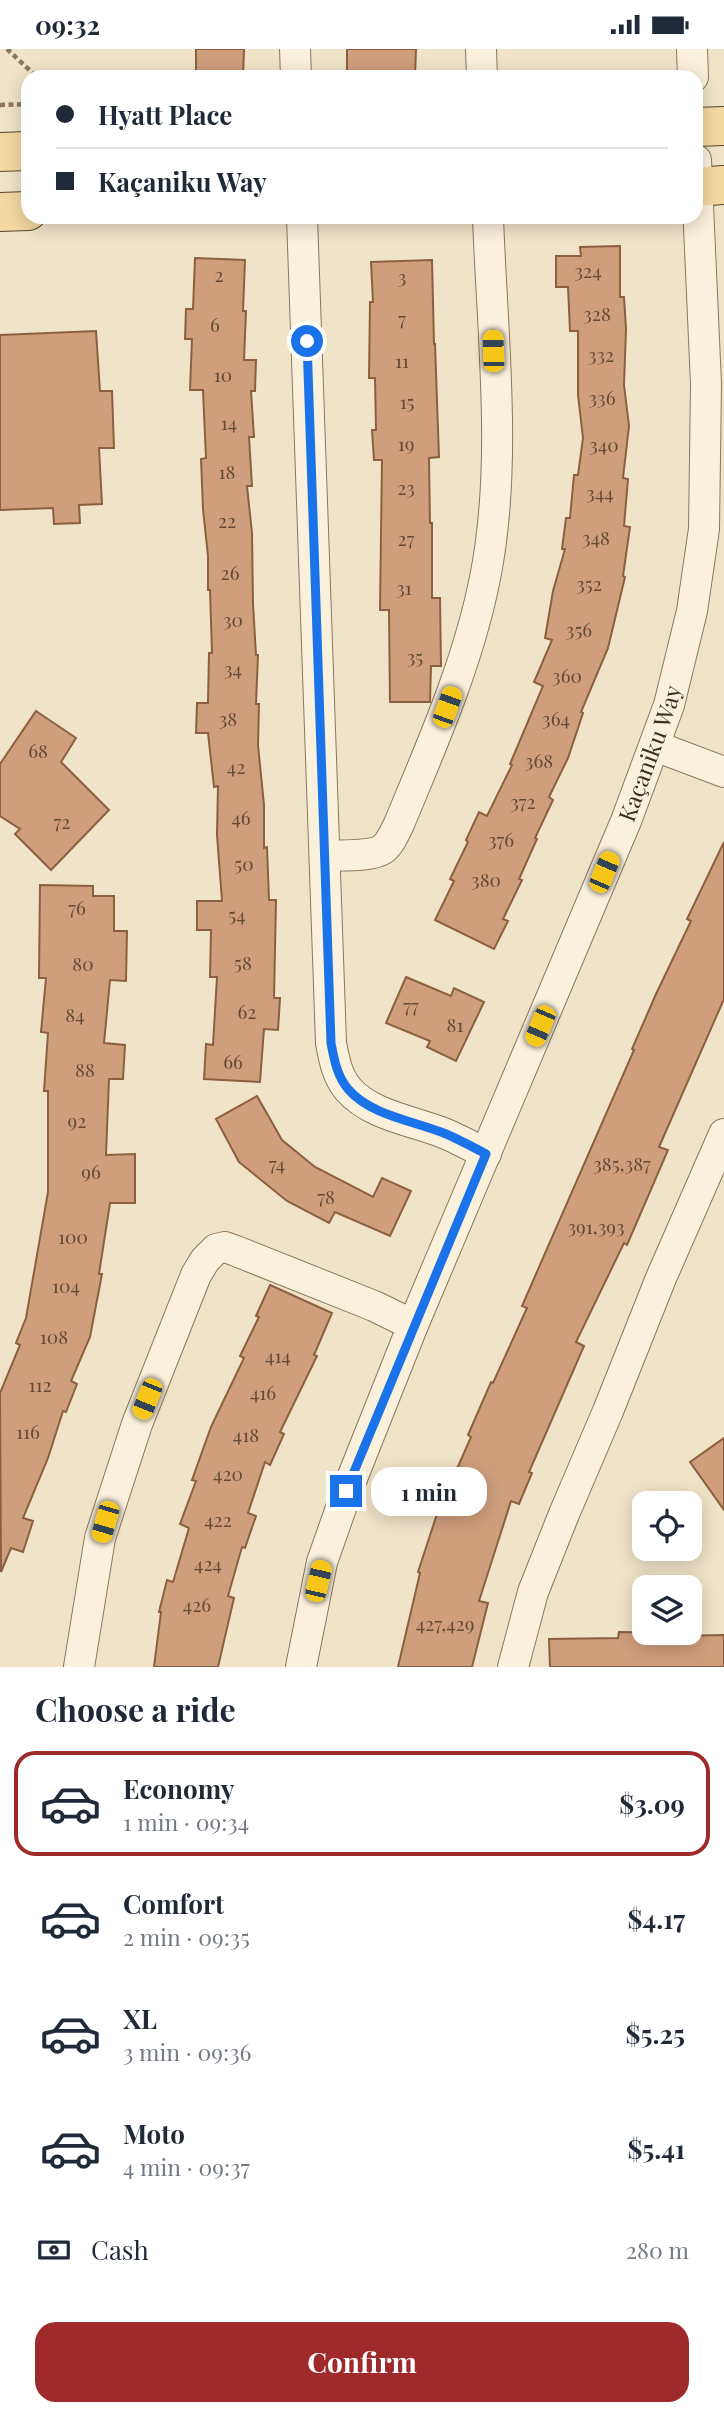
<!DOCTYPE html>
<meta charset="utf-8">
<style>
body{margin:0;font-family:"Playfair Display",serif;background:#f6f6f7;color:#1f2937;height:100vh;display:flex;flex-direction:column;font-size:26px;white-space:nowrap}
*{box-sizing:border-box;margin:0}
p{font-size:23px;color:#747a83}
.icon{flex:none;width:38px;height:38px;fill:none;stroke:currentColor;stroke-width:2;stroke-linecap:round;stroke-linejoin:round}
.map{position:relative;height:1618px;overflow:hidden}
.details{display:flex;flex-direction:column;background:#fff;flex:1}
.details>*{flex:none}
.guide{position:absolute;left:21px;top:21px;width:682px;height:154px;border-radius:21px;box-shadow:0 4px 18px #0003;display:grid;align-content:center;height:154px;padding:0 35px;background:#fff}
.fabs{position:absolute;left:632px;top:1442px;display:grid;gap:14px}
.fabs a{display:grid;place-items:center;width:70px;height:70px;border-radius:14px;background:#fff;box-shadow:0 4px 18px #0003;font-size:35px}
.end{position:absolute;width:32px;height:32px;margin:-16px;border:9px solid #1a73e8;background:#fff;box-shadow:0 0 0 4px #fff}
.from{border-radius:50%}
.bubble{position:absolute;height:49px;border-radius:21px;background:#fff;box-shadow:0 4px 18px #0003;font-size:23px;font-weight:700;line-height:49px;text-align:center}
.car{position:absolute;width:21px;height:42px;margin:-21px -10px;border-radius:9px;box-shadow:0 0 5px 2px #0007;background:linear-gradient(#f5c518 24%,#345 0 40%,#f5c518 0 76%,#345 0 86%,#f5c518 0)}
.guide b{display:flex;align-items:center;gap:24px;height:66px;font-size:26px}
.guide b+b{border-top:2px solid #e0e1e3}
.guide i{width:18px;height:18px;background:#1f2937}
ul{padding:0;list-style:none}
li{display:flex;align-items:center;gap:21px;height:105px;margin:0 14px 10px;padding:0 21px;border:4px solid transparent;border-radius:21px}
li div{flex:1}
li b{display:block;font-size:26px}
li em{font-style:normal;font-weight:700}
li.selected{border-color:#9e2a2b}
li>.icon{width:63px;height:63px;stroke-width:1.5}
h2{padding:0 35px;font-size:32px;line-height:84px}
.pay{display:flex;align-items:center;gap:18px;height:77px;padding:0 35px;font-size:26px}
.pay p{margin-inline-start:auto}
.action{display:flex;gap:14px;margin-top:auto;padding:14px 35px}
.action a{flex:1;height:80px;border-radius:21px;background:#9e2a2b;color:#fff;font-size:28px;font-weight:700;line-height:80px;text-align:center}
.status{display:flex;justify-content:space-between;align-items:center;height:49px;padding:0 35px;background:#fff;direction:ltr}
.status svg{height:19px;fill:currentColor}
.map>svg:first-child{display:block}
</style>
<div class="status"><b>09:32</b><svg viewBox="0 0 49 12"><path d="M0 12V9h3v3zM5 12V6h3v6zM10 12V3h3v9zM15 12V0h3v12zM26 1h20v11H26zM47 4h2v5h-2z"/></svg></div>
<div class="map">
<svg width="724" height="1618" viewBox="0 0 724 1618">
<rect width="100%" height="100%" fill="#f0e4c8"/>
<g fill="#cf9f7d" stroke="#8d5f41" stroke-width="2">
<polygon points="196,0 244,0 243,28 196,28"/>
<polygon points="347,0 416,0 415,28 347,27"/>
<polygon points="620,197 620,248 624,248 626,280 624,336 629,377 623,429 628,430 624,477 630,478 623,527 625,528 608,599 581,663 583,664 568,709 549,748 553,751 535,789 537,790 519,830 522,831 503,870 508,872 494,900 435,871 454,832 450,830 468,793 466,791 479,763 487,767 512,716 510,715 543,637 534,633 552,591 545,589 553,542 565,500 562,500 566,469 570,469 574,426 578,426 583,389 578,346 578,282 570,282 568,238 556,238 556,207 581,207 580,198"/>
<polygon points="195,209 245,211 243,262 246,262 244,311 256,311 255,342 251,342 254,388 249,388 252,437 247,437 252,484 253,555 256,606 258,606 256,655 259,655 258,696 264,756 264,799 267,798 269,851 276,851 274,949 280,949 278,981 264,980 260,1033 204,1030 206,995 213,996 217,928 210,928 211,881 197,881 197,852 222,852 217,786 218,737 214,738 208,684 196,684 197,654 208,654 209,604 212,604 210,541 208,541 208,507 203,460 201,410 206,409 203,341 190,341 192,290 185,290 186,260 193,260"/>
<polygon points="432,211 434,295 435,295 439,408 429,409 430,474 432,474 432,549 440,549 441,617 431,617 430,653 390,653 389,561 380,561 382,411 374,411 372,381 376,381 375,329 369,329 370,253 373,253 371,213"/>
<polygon points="96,282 100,342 112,342 114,399 99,399 102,455 79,456 80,474 54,475 53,459 0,461 0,286"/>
<polygon points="36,662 76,689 61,713 109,761 51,821 15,785 20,780 0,767 0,715"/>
<polygon points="724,793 724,950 659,1098 668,1101 627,1196 624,1194 576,1293 584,1297 529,1423 532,1424 519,1455 511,1452 479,1552 488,1554 472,1618 398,1618 420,1524 418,1523 437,1465 471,1388 468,1386 491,1333 493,1334 527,1259 522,1257 634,1001 632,1000 656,945 691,872 687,870"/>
<polygon points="40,836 93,837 93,847 114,847 114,882 127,882 126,932 110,931 104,994 125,996 123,1030 109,1030 106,1106 135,1105 135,1154 110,1154 99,1225 102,1225 90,1288 71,1332 77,1335 66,1363 63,1362 48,1409 23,1469 33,1472 23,1503 11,1499 1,1523 0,1344 20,1296 16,1294 26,1269 48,1143 48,1042 44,1042 48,984 41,983 46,929 39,929"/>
<polygon points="406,928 451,947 454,939 484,953 456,1012 427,998 430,992 386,974"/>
<polygon points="257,1047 282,1091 315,1118 373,1148 382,1129 411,1142 390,1187 335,1163 329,1174 287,1152 239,1113 216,1070"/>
<polygon points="270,1236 332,1264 314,1306 317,1307 280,1383 284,1385 270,1416 265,1413 248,1464 256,1467 245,1499 242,1498 228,1547 234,1549 218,1618 154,1618 161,1563 159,1563 167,1531 173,1533 189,1479 180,1475 196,1432 192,1431 211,1378 244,1309 240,1307 259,1268 256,1267"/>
<polygon points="724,1389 724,1461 690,1413"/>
<polygon points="619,1583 676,1584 676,1587 724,1586 724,1618 550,1618 549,1590 618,1589"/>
</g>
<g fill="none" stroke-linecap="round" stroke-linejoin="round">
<g stroke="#8d765c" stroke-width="32">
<g id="minor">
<polyline points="295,0 296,28"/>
<polyline points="481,0 482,28"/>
<polyline points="692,0 693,28"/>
<path d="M 302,168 L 331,994 C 334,1010 337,1027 348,1040 C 371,1067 415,1072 446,1085 C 460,1091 473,1098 486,1105"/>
<polyline points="655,697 724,723"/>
<path d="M 325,807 C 339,806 372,808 383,800 C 390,795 395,783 399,775 C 432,695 468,615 485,529 C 508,415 492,284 488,168"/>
<polyline points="79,1618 100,1489 137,1375 196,1226 205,1211 216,1200 225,1198 236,1202 374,1257 413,1276"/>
<path id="s1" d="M 301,1618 L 322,1513 L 347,1442 L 413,1276 L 626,772 L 669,656 L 692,562 L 704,480 L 706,335 L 696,111"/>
<polyline points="513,1618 533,1543 564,1465 608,1362 661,1229 724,1085"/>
</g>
</g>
<g stroke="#5b4430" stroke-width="40">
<g id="major">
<polyline points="696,78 724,77"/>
<polyline points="0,103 28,102"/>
<polyline points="696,138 724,136"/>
<polyline points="0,163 28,162"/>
</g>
</g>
<g stroke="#8d765c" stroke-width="4.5" stroke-dasharray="5 3.5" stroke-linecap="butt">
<polyline points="7,0 37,28"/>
<polyline points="0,56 28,55"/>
</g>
<use href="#minor" stroke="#faf1dc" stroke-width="30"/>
<use href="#major" stroke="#f3d9a0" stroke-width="38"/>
</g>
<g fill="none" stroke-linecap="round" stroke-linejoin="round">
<path stroke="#1a73e8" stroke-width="9" d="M 307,292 L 331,994 C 334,1010 337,1027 348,1040 C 371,1067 415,1072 446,1085 C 460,1091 473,1098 486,1105 L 346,1442"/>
</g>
<g text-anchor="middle" stroke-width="6" stroke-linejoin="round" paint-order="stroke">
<g font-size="19" fill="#624a37">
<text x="588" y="229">324</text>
<text x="219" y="233">2</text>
<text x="402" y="235">3</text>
<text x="597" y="272">328</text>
<text x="402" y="277">7</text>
<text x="215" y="283">6</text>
<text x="601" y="313">332</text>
<text x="402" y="319">11</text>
<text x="223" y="333">10</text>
<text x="602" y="356">336</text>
<text x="407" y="360">15</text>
<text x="229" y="381">14</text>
<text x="406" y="402">19</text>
<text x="604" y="403">340</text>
<text x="227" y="430">18</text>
<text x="406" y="446">23</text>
<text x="600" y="451">344</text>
<text x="227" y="479">22</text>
<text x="596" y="496">348</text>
<text x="406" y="497">27</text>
<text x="230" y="531">26</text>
<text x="589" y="542">352</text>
<text x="404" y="546">31</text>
<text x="233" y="578">30</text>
<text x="579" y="588">356</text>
<text x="415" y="615">35</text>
<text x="233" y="627">34</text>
<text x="567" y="634">360</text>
<text x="228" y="677">38</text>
<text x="556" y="677">364</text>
<text x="38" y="709">68</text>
<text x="539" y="719">368</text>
<text x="236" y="725">42</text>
<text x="523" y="760">372</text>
<text x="241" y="776">46</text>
<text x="62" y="780">72</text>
<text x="501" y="798">376</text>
<text x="244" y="822">50</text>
<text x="486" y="838">380</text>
<text x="77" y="866">76</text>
<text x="237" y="873">54</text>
<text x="243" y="921">58</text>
<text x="83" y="922">80</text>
<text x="411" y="964">77</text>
<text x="247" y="970">62</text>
<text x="75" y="973">84</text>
<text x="455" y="983">81</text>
<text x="233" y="1020">66</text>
<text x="85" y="1028">88</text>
<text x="77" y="1079">92</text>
<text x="277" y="1122">74</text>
<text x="622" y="1122">385,387</text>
<text x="91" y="1130">96</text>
<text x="326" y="1155">78</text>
<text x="596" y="1185">391,393</text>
<text x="73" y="1195">100</text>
<text x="66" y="1244">104</text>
<text x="54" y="1295">108</text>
<text x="278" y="1314">414</text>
<text x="40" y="1343">112</text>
<text x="263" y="1351">416</text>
<text x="28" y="1390">116</text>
<text x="246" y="1393">418</text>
<text x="228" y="1432">420</text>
<text x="218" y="1478">422</text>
<text x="208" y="1522">424</text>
<text x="197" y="1563">426</text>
<text x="445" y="1582">427,429</text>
</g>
<g font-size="23" fill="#3d2e20" stroke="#f7eed8">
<text dy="8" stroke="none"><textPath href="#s1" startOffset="980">Kaçaniku Way</textPath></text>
</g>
</g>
</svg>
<div class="fabs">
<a><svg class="icon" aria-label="locate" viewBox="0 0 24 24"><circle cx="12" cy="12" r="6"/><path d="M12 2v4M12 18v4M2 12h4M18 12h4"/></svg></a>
<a><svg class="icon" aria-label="layers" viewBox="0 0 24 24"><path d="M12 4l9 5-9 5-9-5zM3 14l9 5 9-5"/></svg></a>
</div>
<i class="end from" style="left:307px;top:292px"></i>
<i class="end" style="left:346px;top:1442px"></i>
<div class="bubble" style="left:371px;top:1418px;width:116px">1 min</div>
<i class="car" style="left:493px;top:302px;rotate:358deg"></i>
<i class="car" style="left:447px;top:658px;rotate:20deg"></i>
<i class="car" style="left:604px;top:823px;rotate:23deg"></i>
<i class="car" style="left:540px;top:977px;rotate:203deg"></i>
<i class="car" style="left:147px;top:1350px;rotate:202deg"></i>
<i class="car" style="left:105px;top:1473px;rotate:196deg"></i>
<i class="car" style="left:318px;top:1532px;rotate:13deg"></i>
<div class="guide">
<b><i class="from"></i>Hyatt Place</b>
<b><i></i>Kaçaniku Way</b>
</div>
</div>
<section class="details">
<h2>Choose a ride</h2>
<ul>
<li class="selected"><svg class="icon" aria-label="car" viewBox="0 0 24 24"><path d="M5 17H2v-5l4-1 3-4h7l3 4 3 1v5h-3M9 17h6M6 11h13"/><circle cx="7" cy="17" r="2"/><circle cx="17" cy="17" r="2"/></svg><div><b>Economy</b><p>1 min · 09:34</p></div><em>$3.09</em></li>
<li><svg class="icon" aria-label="car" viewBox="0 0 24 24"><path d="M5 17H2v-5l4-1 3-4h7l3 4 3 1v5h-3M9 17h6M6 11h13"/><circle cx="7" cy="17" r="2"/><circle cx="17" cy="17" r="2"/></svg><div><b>Comfort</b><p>2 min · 09:35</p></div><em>$4.17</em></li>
<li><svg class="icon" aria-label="car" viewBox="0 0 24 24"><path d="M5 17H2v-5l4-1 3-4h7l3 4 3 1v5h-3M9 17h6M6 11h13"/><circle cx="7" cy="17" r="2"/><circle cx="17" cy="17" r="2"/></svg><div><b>XL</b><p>3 min · 09:36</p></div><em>$5.25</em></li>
<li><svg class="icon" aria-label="car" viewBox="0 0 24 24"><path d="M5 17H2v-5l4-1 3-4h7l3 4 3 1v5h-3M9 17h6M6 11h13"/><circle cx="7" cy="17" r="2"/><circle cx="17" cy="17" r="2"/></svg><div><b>Moto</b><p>4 min · 09:37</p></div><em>$5.41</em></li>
</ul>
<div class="pay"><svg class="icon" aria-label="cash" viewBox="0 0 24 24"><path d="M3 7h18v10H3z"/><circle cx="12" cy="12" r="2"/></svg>Cash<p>280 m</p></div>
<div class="action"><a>Confirm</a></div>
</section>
